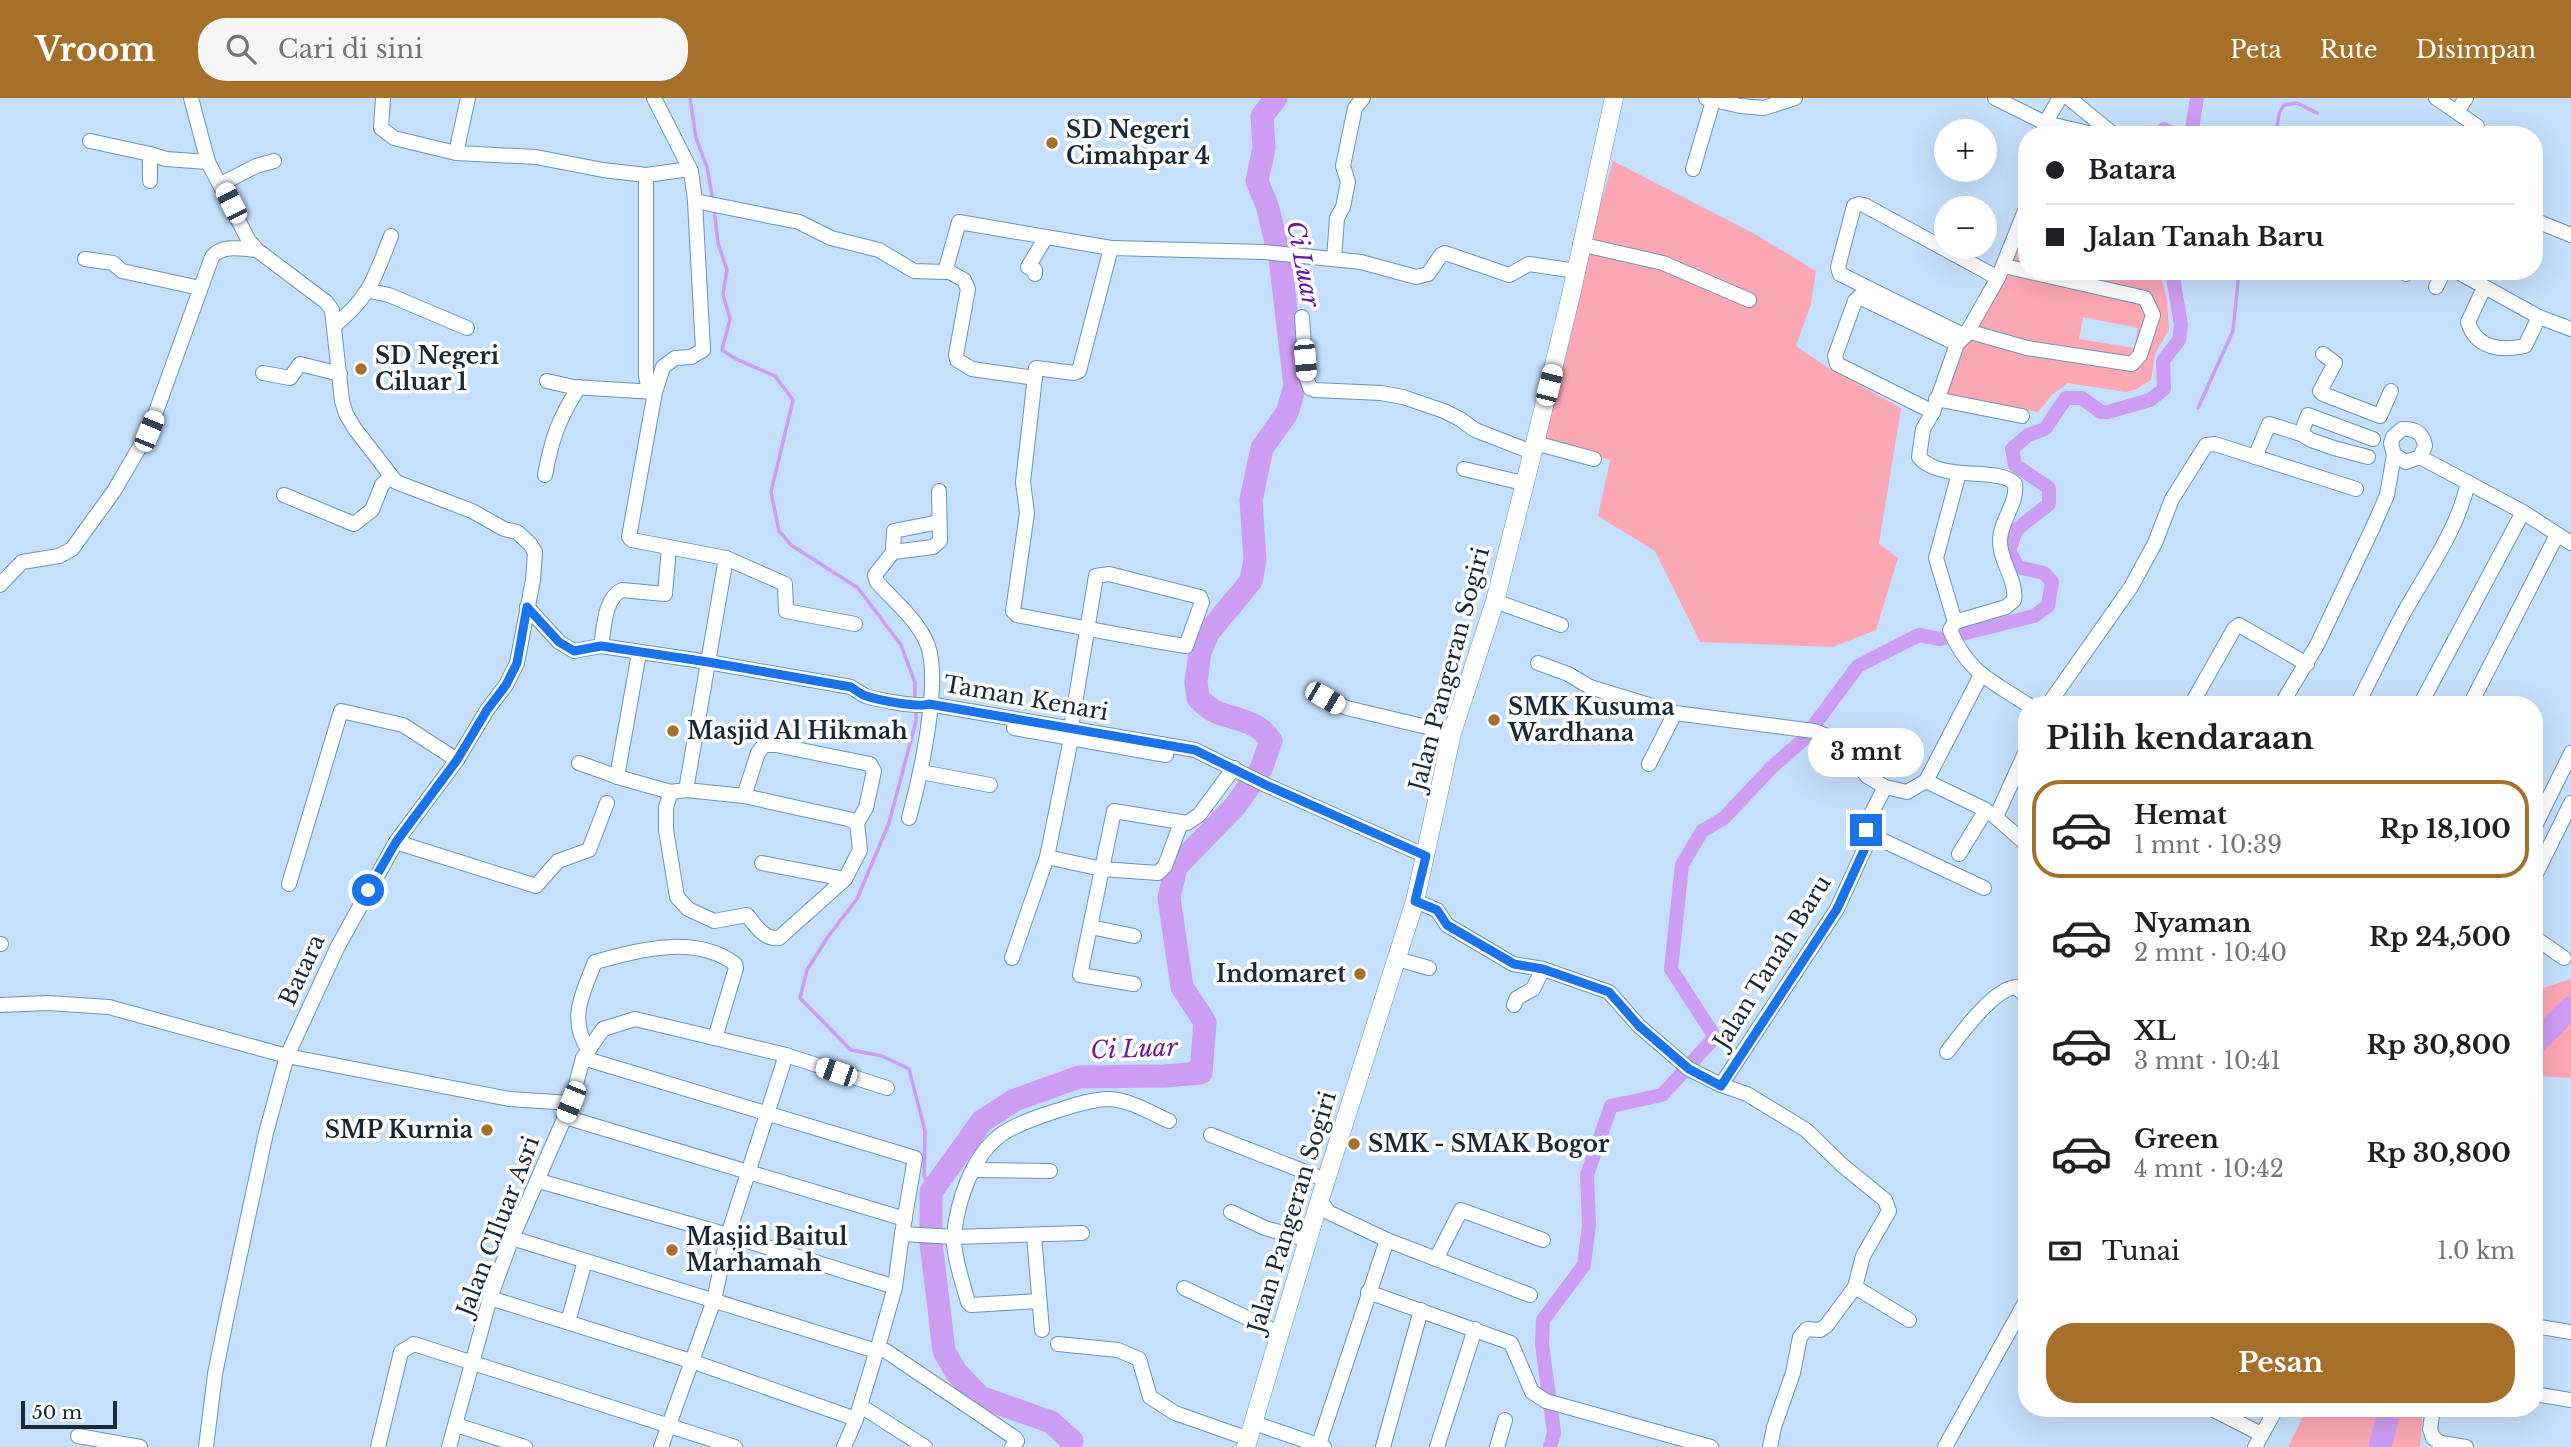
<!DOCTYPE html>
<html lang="id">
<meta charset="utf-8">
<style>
body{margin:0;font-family:"Libre Baskerville",serif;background:#f6f6f6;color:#202124;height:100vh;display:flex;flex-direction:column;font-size:26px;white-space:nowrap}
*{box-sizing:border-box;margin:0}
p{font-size:23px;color:#757577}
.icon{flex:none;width:38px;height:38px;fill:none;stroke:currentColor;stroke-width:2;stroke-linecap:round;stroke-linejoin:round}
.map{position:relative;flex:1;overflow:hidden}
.side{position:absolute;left:2018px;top:598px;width:525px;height:721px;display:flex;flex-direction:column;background:#fff;border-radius:28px;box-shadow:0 7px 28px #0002}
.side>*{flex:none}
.guide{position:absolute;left:2018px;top:28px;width:525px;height:154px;border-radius:28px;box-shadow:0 7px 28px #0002;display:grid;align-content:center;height:154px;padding:0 28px;background:#fff}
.buttons{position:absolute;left:1934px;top:21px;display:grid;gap:14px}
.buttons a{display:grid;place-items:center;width:63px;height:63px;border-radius:50%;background:#fff;box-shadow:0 7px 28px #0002;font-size:35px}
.scale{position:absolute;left:21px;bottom:18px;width:96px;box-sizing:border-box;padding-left:7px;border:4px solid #18293a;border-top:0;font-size:19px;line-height:24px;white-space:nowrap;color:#18293a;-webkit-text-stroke:5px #fefefe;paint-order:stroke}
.end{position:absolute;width:32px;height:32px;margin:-16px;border:9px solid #1a73e8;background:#fff;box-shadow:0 0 0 4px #fff}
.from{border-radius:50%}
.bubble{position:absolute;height:49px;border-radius:24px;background:#fff;box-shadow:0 7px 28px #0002;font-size:23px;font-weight:700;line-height:49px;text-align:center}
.car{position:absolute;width:21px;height:42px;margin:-21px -10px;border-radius:9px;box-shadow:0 0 5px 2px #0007;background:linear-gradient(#fff 24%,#345 0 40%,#fff 0 76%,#345 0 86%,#fff 0)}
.guide b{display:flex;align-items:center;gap:24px;height:66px;font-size:26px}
.guide b+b{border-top:2px solid #e0e0e0}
.guide i{width:18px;height:18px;background:#202124}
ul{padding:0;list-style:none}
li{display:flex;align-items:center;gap:21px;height:98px;margin:0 14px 10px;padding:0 14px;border:4px solid transparent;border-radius:28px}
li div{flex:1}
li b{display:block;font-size:26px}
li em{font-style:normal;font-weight:700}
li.selected{border-color:#a6702a}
li>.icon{width:63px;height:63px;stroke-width:1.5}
h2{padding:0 28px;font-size:32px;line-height:84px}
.pay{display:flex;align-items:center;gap:18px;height:77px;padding:0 28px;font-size:26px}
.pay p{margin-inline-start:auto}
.primary-button{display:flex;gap:14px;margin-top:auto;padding:14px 28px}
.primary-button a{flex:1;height:80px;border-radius:28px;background:#a6702a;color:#fff;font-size:28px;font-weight:700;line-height:80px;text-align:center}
header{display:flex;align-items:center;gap:42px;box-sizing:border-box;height:98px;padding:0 35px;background:#a6702a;color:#fff}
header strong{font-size:33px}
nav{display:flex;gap:38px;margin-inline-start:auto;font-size:24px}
.search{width:490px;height:63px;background:#f6f6f6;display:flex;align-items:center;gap:18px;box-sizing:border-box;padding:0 24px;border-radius:28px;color:#757577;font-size:26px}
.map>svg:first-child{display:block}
</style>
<header>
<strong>Vroom</strong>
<div class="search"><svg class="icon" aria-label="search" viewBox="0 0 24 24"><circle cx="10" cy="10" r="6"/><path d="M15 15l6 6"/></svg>Cari di sini</div>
<nav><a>Peta</a><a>Rute</a><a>Disimpan</a></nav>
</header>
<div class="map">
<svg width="2571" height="1349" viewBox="0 0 2571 1349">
<rect width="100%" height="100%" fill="#c5e0fc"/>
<g fill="#fca7b4" fill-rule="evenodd">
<polygon points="1613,63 1753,135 1816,173 1811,206 1796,248 1827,269 1901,310 1879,446 1898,460 1876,532 1833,549 1700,544 1655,453 1598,418 1610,362 1533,340"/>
<path d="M 2026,119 L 2026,136 L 2021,155 L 2026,157 L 2026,173 L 2160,173 L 2167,202 L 2169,232 L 2155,256 L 2151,282 L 2135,292 L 2126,294 L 2068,285 L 2052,297 L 2038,314 L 1944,296 L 1943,287 ZM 2083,219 L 2138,230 L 2134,250 L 2079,241 Z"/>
<polygon points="2571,881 2571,980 2534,978 2534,893"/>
<polygon points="2307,1311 2423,1311 2420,1349 2288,1349"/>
</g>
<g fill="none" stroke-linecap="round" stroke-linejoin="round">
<g stroke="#cd9cf3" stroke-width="3.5">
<polyline points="690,0 696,40 707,69 713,103"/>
<polyline points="2275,37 2280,13 2284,7 2297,5 2317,15"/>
<polyline points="714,111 718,145 727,172 723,196 730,221 722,252 736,261 775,278 793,302 771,394 779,433 791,447 858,490 901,547 915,585 915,604"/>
<polyline points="2198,310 2233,233 2239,173"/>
<polyline points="916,612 916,623 889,725 857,801 827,840 807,872 800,900 851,952 882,958 909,971 925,1033 924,1077 931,1094"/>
</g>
<g stroke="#cd9cf3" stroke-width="14">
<polyline points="2161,37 2164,31 2177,37"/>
<polyline points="2191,37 2197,0"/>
<polyline points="1550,1349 1554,1335 1542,1246 1543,1222 1584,1167 1589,1127 1587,1077 1611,1008 1662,997 1715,939 1671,871 1682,767 1702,733 1724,720 1772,669 1803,642 1858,568 1919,537 1940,541 1958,537 2034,518 2048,508 2052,484 2044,475 2018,469 2009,453 2016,432 2049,406 2049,390 2015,367 2012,351 2028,337 2045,331 2066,300 2082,300 2101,314 2108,314 2150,302 2164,291 2163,263 2179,242 2181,227 2172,173"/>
</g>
<g stroke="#cd9cf3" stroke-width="23">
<polyline points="2534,946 2571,910"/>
<path d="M 1071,1349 L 1072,1343 L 1051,1324 L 980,1299 L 956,1274 L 944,1253 L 931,1145 L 931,1094 L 982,1023 L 1015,1002 L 1079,979 L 1164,978 L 1201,975 L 1205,924 L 1182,889 L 1169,800 L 1176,769 L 1236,707 L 1261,671 L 1271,643 C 1258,622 1236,622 1216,614 C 1209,611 1203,605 1198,600 L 1196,584 L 1200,554 L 1208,535 L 1251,483 L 1255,462 L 1251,402 L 1262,350 L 1287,315 L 1295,288 L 1280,160 L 1267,107 L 1257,83 L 1264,50 L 1262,18 L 1276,0"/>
<polyline points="2380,1349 2390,1311"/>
</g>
<g stroke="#6994be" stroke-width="16">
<g id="minor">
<polyline points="191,0 208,64 249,143 257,152 326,204 332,212 342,303 346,316 355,331 396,384 472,413 504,431 517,434 530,446 535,454 533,482 517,565 506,587 487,612 457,662 396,744 338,848 287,958 266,1035 227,1217 215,1276 206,1349"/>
<polyline points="383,0 381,30 394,40 456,55 536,59 603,72 646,77 690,71"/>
<path d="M 654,0 L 691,73 L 695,103 L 703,252 L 691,259 L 675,260 L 663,269 L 655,294 L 629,439 L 632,442 L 726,460 L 686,692 L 744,698 L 848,721 L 857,725 L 860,752 L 845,781 L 779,840 C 764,842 755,827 747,817 L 714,823 L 688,811 L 677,799 L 666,732 L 666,709 L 671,694 L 686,692"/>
<polyline points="1706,0 1740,8 1764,10 1795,0"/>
<polyline points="1995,0 2045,25 2097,37"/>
<polyline points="2069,0 2114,37"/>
<polyline points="2436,0 2477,28 2477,37"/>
<polyline points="2457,13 2466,0"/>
<polyline points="2043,37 2045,25 2060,0"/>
<polyline points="90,43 150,56"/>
<polyline points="456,55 468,0"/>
<polyline points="1693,71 1713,3"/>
<polyline points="646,77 646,278 649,293"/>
<polyline points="150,83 150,56 166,61 208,64"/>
<polyline points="221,86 256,68 274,63"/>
<polyline points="695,103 799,124 831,140 879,152 914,173 945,174 959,124 1111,150 1264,154 1361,164 1416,179 1428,176 1441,157 1445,155 1509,177 1529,166 1576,173"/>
<path d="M 2026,110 L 1998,180 L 1965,238 L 1957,246 L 1933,314 L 1923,331 L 1919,359 C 1941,385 2000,368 2015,386 C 2018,406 1999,424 2000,444 C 2000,464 2017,482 2014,502 L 2006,509 L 1955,524 L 1950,532 C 1968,575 1992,583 2028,607"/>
<polyline points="2534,122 2571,137"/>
<polyline points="1580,146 1663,165 1749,202"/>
<polyline points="85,161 113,165 122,173 200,190"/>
<polyline points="1334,161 1337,120 1343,109 1348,84 1343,68 1355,10 1363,0"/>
<polyline points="946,172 964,182 968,191 956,257 957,262 972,271 1035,280"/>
<polyline points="2456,173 2539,219 2571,231"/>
<polyline points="1035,176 1035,172 1028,169 1046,139"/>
<polyline points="2406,176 2407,173"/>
<polyline points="2436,189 2444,173"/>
<path d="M 2484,190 L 2468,224 C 2476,251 2502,253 2525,248 L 2539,219"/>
<polyline points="370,193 389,197 467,230"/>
<polyline points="1302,219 1306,278 1310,290 1315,292 1381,295 1403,299 1444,313 1460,321 1475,332 1532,354"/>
<path d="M 335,227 C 371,198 375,178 391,138"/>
<polyline points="1967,233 2027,250 2132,266 2140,257 2153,217 2145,200 2004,168"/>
<polyline points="1965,238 1840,176 1838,169 1854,108 1859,106 1864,107 1998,180"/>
<polyline points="2323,256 2335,265 2320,293 2323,296 2380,318 2391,293"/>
<polyline points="263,275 290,280 300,266 340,276"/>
<polyline points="547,283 573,289 655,294"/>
<polyline points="1936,301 2022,318"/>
<polyline points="1933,314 1837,266 1835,258 1855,203 1859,199 1957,246"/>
<polyline points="2301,336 2308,317 2373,341"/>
<polyline points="1535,345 1594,361"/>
<polyline points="2255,359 2269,326 2301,336 2311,342 2334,350 2368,359"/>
<polyline points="2420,359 2523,414 2571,445"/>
<polyline points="1464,371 1523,385"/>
<path d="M 545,377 C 552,340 558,322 579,289"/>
<polyline points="284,397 354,426 372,412 382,387 391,378"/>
<polyline points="893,454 933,449 940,443 939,393"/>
<polyline points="726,460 785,486 786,513 855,526"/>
<path d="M 0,487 L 22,464 L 59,458 L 72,451 L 114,393 L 149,333 L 212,159 C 222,146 242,151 257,152"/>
<polyline points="1495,503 1561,527"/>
<path d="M 527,509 L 559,544 L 574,553 L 601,548 L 708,564 L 851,589 C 856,592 861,596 866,598 C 878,602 919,610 929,606 L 1195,652 L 1266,687 L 1426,758"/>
<polyline points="1955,524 1936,460 1959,375"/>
<path d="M 601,548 C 604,532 604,500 622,492 L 665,496 L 669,449"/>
<polyline points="1538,565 1568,576 1590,589 1675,615 1814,633 1838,642 1867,678 1885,689 1907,694 1926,683 1981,577"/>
<polyline points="1325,600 1347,610 1452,635"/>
<polyline points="2048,607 2131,489 2155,445 2172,401 2206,347 2215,346 2356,391"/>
<polyline points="2191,607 2234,531 2239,527 2307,566"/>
<path d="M 2281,607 L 2317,547 L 2374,427 L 2387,397 L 2394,357 L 2391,345 L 2393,339 L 2402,331 C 2415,330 2423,335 2425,348 L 2420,359 L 2406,364 L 2394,357"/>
<path d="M 2357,607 C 2372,578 2386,549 2401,520 C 2424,477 2458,433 2468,384"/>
<polyline points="2420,607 2523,414"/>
<polyline points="2470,607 2557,437"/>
<polyline points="1014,630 1166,657"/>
<path d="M 1071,630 L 1096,478 L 1109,476 L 1200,499 L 1202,504 L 1186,548 C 1129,539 1073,528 1017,517 L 1013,513 L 1027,415 L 1023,384 L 1036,270 L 1074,275 L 1079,273 L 1111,150"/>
<polyline points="1071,641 1047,759 1102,771 1158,775 1165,768 1181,725"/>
<polyline points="579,665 621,680 671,694"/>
<polyline points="1649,666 1675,615"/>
<polyline points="921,674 990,687"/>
<polyline points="617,679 639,555"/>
<polyline points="1926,683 1986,712 1959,756"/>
<polyline points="744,698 758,655 764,647 776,647 870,666 874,673 866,710 857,725"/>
<polyline points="1991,715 2026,746"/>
<polyline points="1996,719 2026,653"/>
<path d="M 909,720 C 920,680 941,586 928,548 C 919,523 894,503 877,484 L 875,477 L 893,454 L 894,433 L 939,424"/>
<polyline points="2534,730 2571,655"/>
<polyline points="1871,737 1984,790"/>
<polyline points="396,744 536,788 558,763 589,752 607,705"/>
<polyline points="762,765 845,781"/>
<polyline points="2534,780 2571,705"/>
<polyline points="289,786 341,613 403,627 457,662"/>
<polyline points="1415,803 1437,812 1447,827 1513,866 1543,871 1609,894 1639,928 1689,971 1721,987 1747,996 1806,1032 1842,1067 1885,1102 1889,1113 1863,1158 1855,1189 1826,1228 1820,1232 1807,1231 1800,1239 1793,1275 1774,1329 1770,1349"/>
<polyline points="1091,829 1134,838"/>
<polyline points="2534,839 2564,860"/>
<polyline points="0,846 1,846"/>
<polyline points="1012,860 1047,759"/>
<polyline points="1397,861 1429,870"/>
<polyline points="1134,886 1080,877 1114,713 1187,725 1199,717 1234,670"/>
<polyline points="0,907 48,905 109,909 287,958 509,1001 571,1005 583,960 603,931 635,921 786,957 887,990"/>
<polyline points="1514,907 1517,900 1533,891 1543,871"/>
<path d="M 588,951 C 568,921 583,894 595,864 C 639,852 695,836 735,866 L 736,870 L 715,940"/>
<path d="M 1947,954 C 1961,936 1993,891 2016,889 L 2026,898"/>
<polyline points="583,960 915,1060 902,1136 954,1139 1082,1135"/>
<polyline points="1721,987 1837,811 1871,737 1866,732 1867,724 1885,689"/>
<polyline points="565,1019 905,1121"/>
<polyline points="1211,1037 1326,1082"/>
<polyline points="974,1072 1050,1073"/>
<polyline points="539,1083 728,1137 895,1189"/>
<polyline points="1320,1101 1328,1114 1387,1142 1530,1197"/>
<polyline points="1231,1114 1265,1130 1308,1142"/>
<polyline points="1034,1138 1042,1232"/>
<polyline points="512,1140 876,1253"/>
<polyline points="1436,1161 1461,1112 1543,1142"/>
<polyline points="1855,1189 1909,1222"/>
<polyline points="1184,1190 1281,1236"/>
<polyline points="1368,1194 1511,1245 1532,1294 1546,1303 1711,1349"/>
<polyline points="490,1200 694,1264 856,1321"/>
<path d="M 1039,1203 L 971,1207 L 968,1204 C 963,1186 952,1154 954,1136 C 958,1103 971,1061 998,1039 C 1013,1027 1037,1019 1056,1013 C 1072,1008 1092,1001 1109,1001 C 1130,1002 1151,1015 1169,1023"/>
<polyline points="568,1224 585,1163"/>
<polyline points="2534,1228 2571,1234"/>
<polyline points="1058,1246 1118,1252 1139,1261 1150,1299 1175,1315 1249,1341"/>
<polyline points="886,1253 1015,1340 1017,1343 1012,1349"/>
<polyline points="2534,1296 2571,1302"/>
<polyline points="2212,1311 2261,1336"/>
<polyline points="2433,1311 2430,1331 2433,1340 2441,1345 2440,1349"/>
<polyline points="867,1312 925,1349"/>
<polyline points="1254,1325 1324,1349"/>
<polyline points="456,1327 525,1349"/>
<polyline points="78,1338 140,1349"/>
<polyline points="2441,1345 2466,1349"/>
<polyline points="378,1349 401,1254 414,1246 735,1349"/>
<polyline points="449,1349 490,1200 512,1140 571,1005"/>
<polyline points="661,1349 714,1202 728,1137 786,957"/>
<polyline points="844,1349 856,1321 880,1242 895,1189 902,1136"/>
<polyline points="1318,1349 1387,1142"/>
<polyline points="1383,1349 1421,1212"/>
<polyline points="1437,1349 1475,1231"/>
<polyline points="1497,1349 1505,1322"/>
<polyline points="1945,1349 2026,1203"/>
<polyline points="2255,1349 2276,1311"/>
</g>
</g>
<g stroke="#6994be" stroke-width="19">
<polyline id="tertiary" points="1246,1349 1320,1101 1415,803 1452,635 1495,503 1535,345 1571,197 1614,0"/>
</g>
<use href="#minor" stroke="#fff" stroke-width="14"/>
<use href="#tertiary" stroke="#fff" stroke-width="18"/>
</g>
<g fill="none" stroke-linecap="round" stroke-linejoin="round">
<path stroke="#1a73e8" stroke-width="9" d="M 368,792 L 396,744 L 457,662 L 487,612 L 506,587 L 517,565 L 527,509 L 559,544 L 574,553 L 601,548 L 708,564 L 851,589 C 856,592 861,597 866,598 C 878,602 919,610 929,606 L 1195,652 L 1266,687 L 1426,758 L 1415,803 L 1437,812 L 1447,827 L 1514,866 L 1543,871 L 1609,894 L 1639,928 L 1689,971 L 1721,988 L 1837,811 L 1871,737 L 1866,732"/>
</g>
<g fill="#a6702a" stroke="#fefefe" stroke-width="2.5">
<circle cx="1052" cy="45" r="7"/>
<circle cx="361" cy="271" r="7"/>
<circle cx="1494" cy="622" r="7"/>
<circle cx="673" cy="633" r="7"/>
<circle cx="1360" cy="876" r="7"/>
<circle cx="487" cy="1032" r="7"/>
<circle cx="1354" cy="1046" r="7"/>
<circle cx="672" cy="1152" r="7"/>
</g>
<g text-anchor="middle" stroke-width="7" stroke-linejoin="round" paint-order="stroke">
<g font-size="23" font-weight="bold" fill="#18293a" stroke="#fefefe" text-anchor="start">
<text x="1066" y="40">SD Negeri<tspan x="1066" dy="26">Cimahpar 4</tspan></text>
<text x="375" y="266">SD Negeri<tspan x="375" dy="26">Ciluar 1</tspan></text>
<text x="1508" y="617">SMK Kusuma<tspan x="1508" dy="26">Wardhana</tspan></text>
<text x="687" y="641">Masjid Al Hikmah</text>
<text x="1346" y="884" text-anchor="end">Indomaret</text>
<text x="473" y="1040" text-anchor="end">SMP Kurnia</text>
<text x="1368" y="1054">SMK - SMAK Bogor</text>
<text x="686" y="1147">Masjid Baitul<tspan x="686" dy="26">Marhamah</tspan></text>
</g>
<g font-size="23" fill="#18293a" stroke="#fefefe">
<text transform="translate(1449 571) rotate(-75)" y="8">Jalan Pangeran Sogiri</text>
<text transform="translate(1026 600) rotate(10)" y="8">Taman Kenari</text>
<text transform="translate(1772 864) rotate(-58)" y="8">Jalan Tanah Baru</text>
<text transform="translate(302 872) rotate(-65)" y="8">Batara</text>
<text transform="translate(1292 1114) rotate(-73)" y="8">Jalan Pangeran Sogiri</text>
<text transform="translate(498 1128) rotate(-69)" y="8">Jalan CIluar Asri</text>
</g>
<g font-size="24" font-style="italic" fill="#6e1a9b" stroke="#fefefe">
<text transform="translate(1303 166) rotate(79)" y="8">Ci Luar</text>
<text transform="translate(1134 951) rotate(-2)" y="8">Ci Luar</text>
</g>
</g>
</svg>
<div class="buttons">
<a>+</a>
<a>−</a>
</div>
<div class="scale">50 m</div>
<i class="end from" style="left:368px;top:792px"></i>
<i class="end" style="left:1866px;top:732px"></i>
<div class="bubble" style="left:1808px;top:630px;width:116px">3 mnt</div>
<i class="car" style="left:231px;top:105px;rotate:333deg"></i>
<i class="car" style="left:1305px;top:262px;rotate:175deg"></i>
<i class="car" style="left:1549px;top:287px;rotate:14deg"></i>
<i class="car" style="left:149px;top:333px;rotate:22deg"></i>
<i class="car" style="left:1325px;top:600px;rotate:120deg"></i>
<i class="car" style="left:836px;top:974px;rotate:289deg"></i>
<i class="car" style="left:571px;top:1004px;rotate:202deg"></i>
<div class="guide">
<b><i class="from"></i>Batara</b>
<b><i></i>Jalan Tanah Baru</b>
</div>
<section class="side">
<h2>Pilih kendaraan</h2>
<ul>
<li class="selected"><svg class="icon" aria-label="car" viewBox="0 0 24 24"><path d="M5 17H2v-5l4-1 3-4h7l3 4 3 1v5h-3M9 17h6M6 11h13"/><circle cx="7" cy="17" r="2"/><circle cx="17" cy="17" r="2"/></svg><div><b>Hemat</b><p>1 mnt · 10:39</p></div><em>Rp 18,100</em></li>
<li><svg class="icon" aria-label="car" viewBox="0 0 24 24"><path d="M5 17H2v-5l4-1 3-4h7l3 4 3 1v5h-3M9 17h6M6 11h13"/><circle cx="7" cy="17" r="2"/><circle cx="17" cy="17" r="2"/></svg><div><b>Nyaman</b><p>2 mnt · 10:40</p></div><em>Rp 24,500</em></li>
<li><svg class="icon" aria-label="car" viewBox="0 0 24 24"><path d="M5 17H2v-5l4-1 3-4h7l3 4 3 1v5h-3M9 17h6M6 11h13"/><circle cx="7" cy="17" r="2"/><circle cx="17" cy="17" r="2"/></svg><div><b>XL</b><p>3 mnt · 10:41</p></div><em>Rp 30,800</em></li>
<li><svg class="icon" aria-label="car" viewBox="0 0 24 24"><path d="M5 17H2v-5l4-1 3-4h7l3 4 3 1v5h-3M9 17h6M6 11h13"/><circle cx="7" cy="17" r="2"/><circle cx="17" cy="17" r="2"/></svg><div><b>Green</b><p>4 mnt · 10:42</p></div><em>Rp 30,800</em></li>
</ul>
<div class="pay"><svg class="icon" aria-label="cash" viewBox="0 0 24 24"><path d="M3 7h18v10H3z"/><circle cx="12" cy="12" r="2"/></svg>Tunai<p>1.0 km</p></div>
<div class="primary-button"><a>Pesan</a></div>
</section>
</div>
